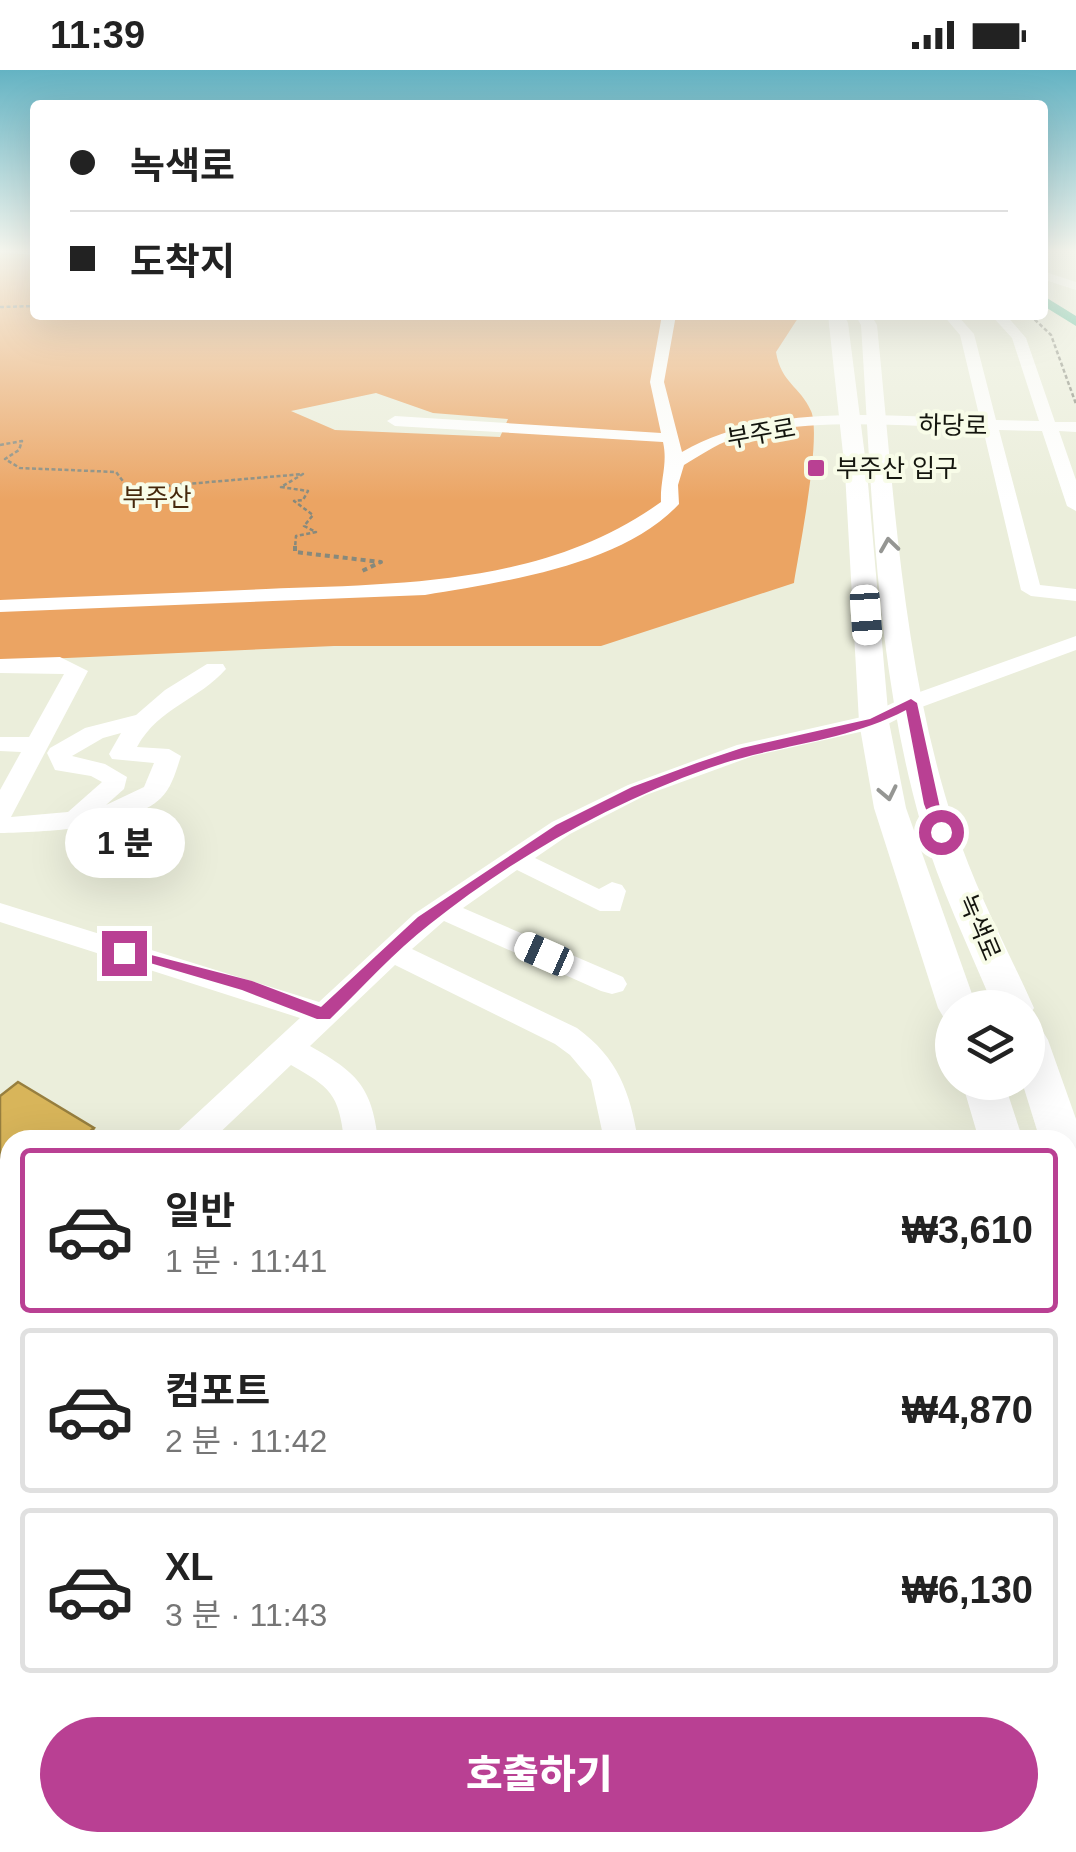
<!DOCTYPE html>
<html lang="ko">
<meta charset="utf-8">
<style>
body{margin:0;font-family:Helvetica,"Noto Sans KR",sans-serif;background:#f2f2f2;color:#222;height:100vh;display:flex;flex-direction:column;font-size:38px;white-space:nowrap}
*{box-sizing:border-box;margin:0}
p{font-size:32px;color:#767676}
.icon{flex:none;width:55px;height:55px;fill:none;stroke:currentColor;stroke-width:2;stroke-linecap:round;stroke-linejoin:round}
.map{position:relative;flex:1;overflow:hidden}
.details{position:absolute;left:0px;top:1060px;width:1078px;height:722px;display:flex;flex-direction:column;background:#fff;border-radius:30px 30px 0 0;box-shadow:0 10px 40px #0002}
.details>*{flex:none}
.hud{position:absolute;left:30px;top:30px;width:1018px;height:220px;border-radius:10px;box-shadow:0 10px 40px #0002;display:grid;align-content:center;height:220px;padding:0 40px;background:#fff}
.fabs{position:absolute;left:935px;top:920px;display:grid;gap:20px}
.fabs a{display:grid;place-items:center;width:110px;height:110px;border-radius:50%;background:#fff;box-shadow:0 10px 40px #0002;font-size:50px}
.end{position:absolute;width:45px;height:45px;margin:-22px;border:12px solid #b94093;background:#fff;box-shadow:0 0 0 5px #fff}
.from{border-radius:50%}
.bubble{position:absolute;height:70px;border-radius:35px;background:#fff;box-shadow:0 10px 40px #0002;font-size:32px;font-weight:800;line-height:70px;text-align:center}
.car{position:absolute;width:30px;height:60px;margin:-30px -15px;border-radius:12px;box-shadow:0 0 8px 2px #0007;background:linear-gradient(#fff 24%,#345 0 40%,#fff 0 76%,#345 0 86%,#fff 0)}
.hud b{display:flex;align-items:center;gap:35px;height:95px;font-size:38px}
.hud b+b{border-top:2px solid #e0e0e0}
.hud i{width:25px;height:25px;background:#222}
ul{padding:18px 0 0;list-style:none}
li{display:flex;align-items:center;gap:30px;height:165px;margin:0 20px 15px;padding:0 20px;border:5px solid #e0e0e0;border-radius:10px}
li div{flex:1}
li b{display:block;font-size:38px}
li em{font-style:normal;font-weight:800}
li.active{border-color:#b94093}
li>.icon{width:90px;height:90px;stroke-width:1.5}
.action{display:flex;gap:20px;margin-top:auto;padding:20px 40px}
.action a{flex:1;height:115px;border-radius:60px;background:#b94093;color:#fff;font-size:40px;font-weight:800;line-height:115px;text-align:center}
.status{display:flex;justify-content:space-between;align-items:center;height:70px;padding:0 50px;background:#fff;direction:ltr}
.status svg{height:28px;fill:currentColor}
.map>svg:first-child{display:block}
</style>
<div class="status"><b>11:39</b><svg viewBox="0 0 49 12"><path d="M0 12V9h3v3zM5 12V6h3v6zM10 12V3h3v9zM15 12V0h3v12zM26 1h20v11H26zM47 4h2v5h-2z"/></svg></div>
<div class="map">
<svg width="1076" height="1782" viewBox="0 0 1076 1782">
<rect width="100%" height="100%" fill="#ebeedb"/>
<path fill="#eba463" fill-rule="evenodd" d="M 0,182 L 35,185 L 35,245 L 800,245 L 776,282 C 781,313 800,316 811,341 C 822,365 799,481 794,513 L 601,576 L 334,576 L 0,591 ZM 376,323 L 433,343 L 508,349 L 500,367 L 335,360 L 291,341 Z"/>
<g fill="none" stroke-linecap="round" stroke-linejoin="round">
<polygon fill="#3fb28c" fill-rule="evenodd" points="1042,225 1076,246 1076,256 1042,235"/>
<g stroke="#87897c" stroke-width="2.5" stroke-dasharray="4 2.5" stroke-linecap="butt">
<polyline points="0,237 35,236"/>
<polyline points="1030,245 1051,265 1076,334"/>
<polyline points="0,375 22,371 19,380 5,389 20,398 116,402 129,419 303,404 281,417 308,421 303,430 294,431 313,445 304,456 316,462 296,466 295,478"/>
</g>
<polyline stroke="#87897c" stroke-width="4" stroke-dasharray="5 4" stroke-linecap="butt" points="295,476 295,482 381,492 362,501"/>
<g fill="#fff" fill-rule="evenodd">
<polygon points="1042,201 1076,212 1076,220 1042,209"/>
<path d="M 662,245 L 676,245 L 664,312 L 682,382 C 768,332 885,346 980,349 L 960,265 L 943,245 L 957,245 L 974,264 L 996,350 L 1039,351 L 1012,268 L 991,245 L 1006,245 L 1026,268 L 1055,352 L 1076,352 L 1076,362 L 1059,361 L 1076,410 L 1076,441 L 1067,436 L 1042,361 L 999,360 L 1040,515 L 1076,519 L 1076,531 L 1031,526 L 1021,520 L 983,359 C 906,356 806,346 732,369 C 715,375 699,386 684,395 L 678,415 L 679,434 C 623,495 503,512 425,525 L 0,542 L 0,530 C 89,526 178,523 266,519 C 402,514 546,515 661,432 C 660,410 668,394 663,372 L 395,356 L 387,351 L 395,346 L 661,363 L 650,312 Z"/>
<path d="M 1076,566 L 1076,580 L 919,638 L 882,657 L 753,686 L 646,725 L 570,764 L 535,788 L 599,819 L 612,812 L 622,815 L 626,821 L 620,841 L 600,841 L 517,800 L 463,838 L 623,907 L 627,914 L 623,921 L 612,924 L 601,921 L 444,851 L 412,879 L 577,958 C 618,988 630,1022 638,1070 L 604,1070 L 591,1010 L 570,985 L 555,974 L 395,895 L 310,976 C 356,1002 372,1016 378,1070 L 344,1070 C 339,1024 330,1017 291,995 L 212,1070 L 173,1070 L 178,1061 L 300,948 L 0,852 L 0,833 L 319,932 L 414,844 L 552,752 L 628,715 L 737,675 L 866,646 L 903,628 Z"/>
<path d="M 60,587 L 88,601 L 11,747 L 68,742 L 102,712 L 91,706 L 55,700 L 47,683 L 50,678 L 85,658 L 136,645 L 165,620 L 207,594 L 223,594 L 226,599 C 199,630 159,637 137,677 L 169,679 L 181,686 C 176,701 172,717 161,728 C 129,759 43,762 0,763 L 0,720 L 21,682 L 0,681 L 0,667 L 29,667 L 64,604 L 0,603 L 0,589 ZM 121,663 L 109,684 L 112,689 L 154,693 L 144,717 L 106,735 L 124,719 L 127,707 L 105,694 L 72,686 L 103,668 Z"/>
<polygon points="10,1221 10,1262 0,1265 0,1225"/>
</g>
<g fill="#fff" fill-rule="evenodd">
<polygon points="828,245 844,245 848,253 867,402 889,652 906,738 977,938 952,938 952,950 944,948 938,938 874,738 859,652 845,402"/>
<path d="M 855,245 L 871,245 L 877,255 C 894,422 902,597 955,757 C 975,819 1007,878 1034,938 L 1028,948 L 1028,938 L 994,938 C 969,877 939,817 921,754 C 875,593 872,421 861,255 Z"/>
<polygon points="1028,956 1042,960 1048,970 1076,1049 1076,1129 1068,1126 1068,1070 1040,1070 1022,1012 1028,1012"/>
<polygon points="962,1012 1004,1012 1023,1070 979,1070"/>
<polygon points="1068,1359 1076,1363 1076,1494 1068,1491"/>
</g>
</g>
<g fill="#ba9c4d">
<polygon points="0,1026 10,1070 10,1133 0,1127"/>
<polygon points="10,1320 10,1484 0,1482 0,1328"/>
</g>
<polygon fill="#977f3f" points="94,1058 98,1070 80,1070"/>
<g fill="#d8b55a" stroke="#977f3f" stroke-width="2.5">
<polygon points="18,1012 94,1058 80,1070 10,1070 10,1115 0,1108 0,1026"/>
<polygon points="5,1319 10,1320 10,1458 0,1456 0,1328"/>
<polygon points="214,1772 227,1772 243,1782 208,1782"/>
</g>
<defs><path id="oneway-chevron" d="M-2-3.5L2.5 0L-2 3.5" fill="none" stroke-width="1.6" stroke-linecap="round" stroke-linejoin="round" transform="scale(2.5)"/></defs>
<g stroke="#959693">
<use href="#oneway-chevron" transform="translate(889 475) rotate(-98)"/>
<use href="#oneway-chevron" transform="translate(888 723) rotate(78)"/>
</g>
<linearGradient id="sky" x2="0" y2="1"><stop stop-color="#64b3c3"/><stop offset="0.42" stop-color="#f6f7ef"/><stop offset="1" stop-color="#f6f7ef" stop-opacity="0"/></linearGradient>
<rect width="1076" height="431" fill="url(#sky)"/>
<path fill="#b94093" d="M 911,629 L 917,633 L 946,765 L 936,765 L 924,734 L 906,640 C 846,672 773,675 709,698 C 608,734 513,788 430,854 C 394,882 362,918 330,949 L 317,949 L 242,920 L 116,883 L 124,878 L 252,911 L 321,937 L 418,847 L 556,755 L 632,717 L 697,693 L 742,678 L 870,649 Z"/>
<rect fill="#b94093" stroke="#f8fce8" stroke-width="4" x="806" y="388" width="20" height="20" rx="5"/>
<g text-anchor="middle" stroke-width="8" stroke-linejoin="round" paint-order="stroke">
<g font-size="25" fill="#14150e" stroke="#f8fce8">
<text transform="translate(953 355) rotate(1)" y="9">하당로</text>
<text transform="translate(761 363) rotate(-10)" y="9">부주로</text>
<text transform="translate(980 857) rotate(67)" y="9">녹색로</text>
</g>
<g font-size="25" fill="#14150e" stroke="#f8fce8" text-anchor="start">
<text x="836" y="407">부주산 입구</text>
</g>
<g font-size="25" fill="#45280c" stroke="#f8fce8">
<text x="157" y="436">부주산</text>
</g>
</g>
</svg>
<div class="fabs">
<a><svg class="icon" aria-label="layers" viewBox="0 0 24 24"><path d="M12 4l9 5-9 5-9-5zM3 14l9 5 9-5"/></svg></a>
</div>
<i class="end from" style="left:941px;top:762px"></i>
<i class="end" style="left:124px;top:883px"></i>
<div class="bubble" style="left:65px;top:738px;width:120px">1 분</div>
<i class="car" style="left:866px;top:545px;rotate:176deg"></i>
<i class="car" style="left:544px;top:884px;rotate:294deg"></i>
<div class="hud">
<b><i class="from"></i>녹색로</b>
<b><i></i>도착지</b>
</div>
<section class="details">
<ul>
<li class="active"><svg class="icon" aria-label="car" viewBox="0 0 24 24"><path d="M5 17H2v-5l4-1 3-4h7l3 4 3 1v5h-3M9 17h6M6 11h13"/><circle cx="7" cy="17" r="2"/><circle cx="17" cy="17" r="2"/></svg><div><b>일반</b><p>1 분 · 11:41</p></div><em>₩3,610</em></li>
<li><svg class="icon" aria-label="car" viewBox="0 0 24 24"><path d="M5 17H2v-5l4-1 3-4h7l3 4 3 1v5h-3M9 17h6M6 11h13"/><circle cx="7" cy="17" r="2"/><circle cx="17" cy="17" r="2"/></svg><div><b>컴포트</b><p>2 분 · 11:42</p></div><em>₩4,870</em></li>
<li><svg class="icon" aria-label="car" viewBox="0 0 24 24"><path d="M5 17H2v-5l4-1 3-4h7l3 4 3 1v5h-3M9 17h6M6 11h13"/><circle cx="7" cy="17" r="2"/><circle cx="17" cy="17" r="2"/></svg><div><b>XL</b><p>3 분 · 11:43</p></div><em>₩6,130</em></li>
</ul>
<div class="action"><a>호출하기</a></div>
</section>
</div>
